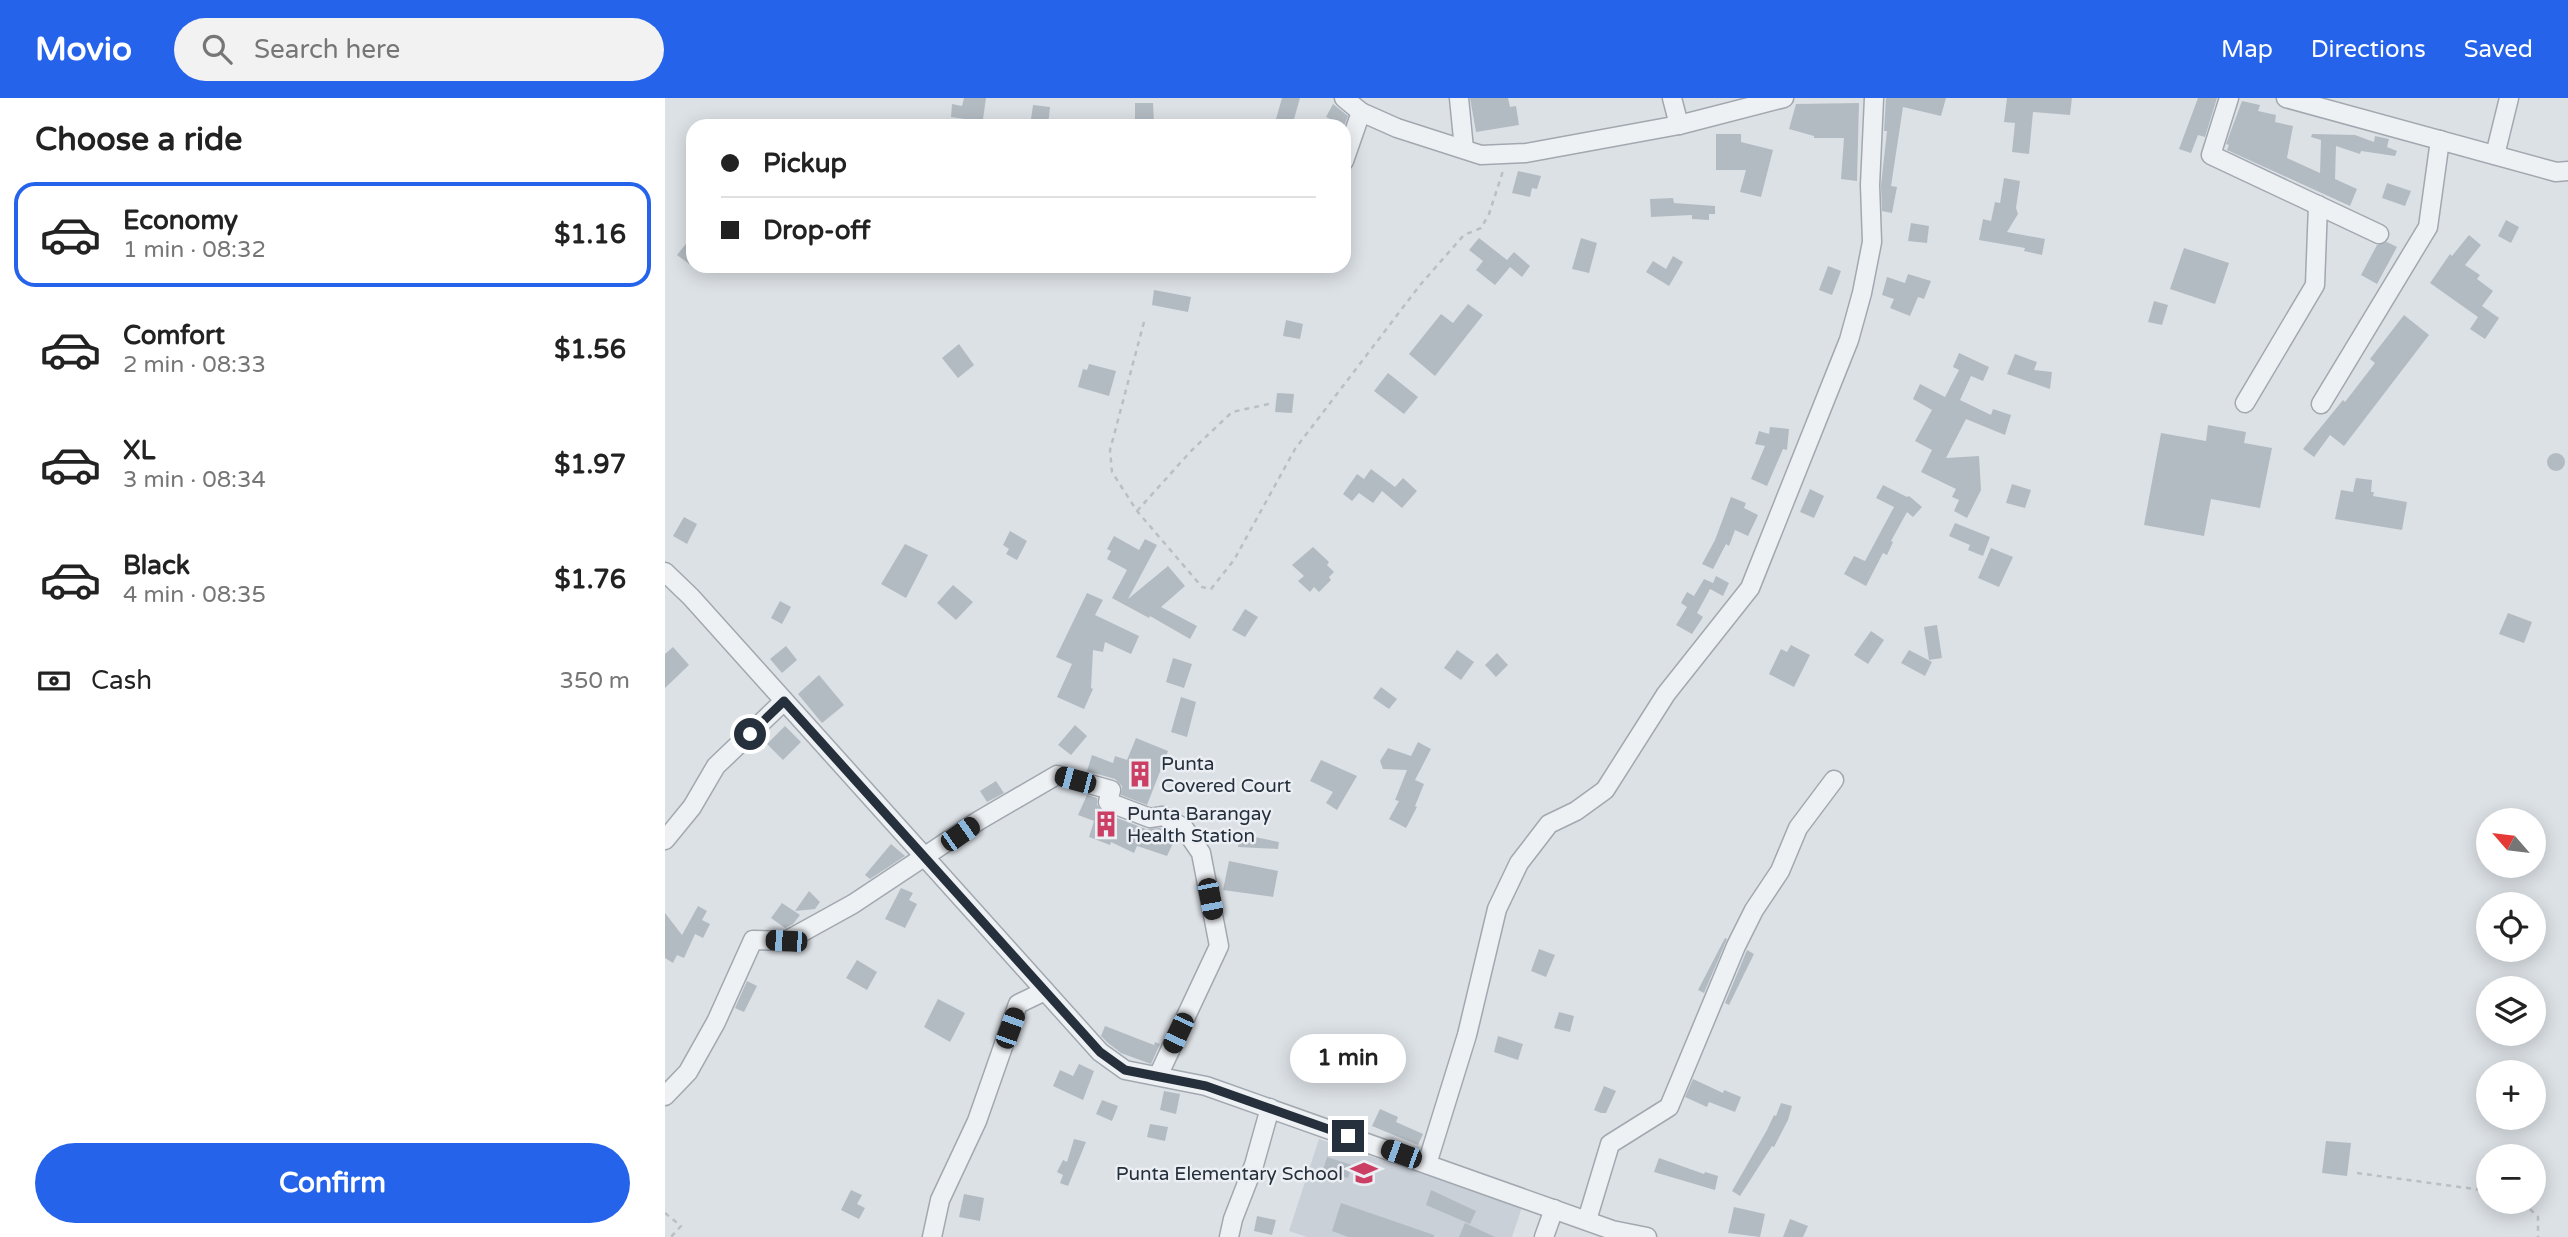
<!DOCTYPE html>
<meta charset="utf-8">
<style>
body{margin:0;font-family:"Varela Round",sans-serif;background:#f2f2f2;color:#222;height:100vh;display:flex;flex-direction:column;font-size:26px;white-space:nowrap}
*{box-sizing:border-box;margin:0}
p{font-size:23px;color:#767676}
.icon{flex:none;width:38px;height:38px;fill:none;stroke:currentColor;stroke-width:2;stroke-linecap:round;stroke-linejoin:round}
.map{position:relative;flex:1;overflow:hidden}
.side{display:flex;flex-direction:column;background:#fff;width:665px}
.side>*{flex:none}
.banner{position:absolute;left:21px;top:21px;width:665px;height:154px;border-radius:21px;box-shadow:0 4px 18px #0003;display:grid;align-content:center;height:154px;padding:0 35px;background:#fff}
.needle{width:46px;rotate:298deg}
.tools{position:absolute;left:1811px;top:710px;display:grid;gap:14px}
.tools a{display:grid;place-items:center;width:70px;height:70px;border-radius:50%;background:#fff;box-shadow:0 4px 18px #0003;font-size:35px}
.end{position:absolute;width:32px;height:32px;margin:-16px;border:9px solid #26303c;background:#fff;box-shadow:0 0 0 4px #fff}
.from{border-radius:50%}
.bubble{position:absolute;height:49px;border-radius:24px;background:#fff;box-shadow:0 4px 18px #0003;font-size:23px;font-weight:700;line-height:49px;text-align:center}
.car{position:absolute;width:21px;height:42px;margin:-21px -10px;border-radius:9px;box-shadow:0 0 5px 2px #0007;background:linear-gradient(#222 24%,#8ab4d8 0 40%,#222 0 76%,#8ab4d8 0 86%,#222 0)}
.banner b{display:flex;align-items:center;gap:24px;height:66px;font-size:26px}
.banner b+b{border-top:2px solid #e0e0e0}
.banner i{width:18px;height:18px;background:#222}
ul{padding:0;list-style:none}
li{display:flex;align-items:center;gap:21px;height:105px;margin:0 14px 10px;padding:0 21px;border:4px solid transparent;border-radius:21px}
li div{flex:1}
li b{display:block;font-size:26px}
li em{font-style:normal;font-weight:700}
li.current{border-color:#2563eb}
li>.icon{width:63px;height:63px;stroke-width:1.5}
h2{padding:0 35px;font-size:32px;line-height:84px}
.pay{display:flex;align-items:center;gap:18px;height:77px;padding:0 35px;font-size:26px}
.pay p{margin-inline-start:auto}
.action{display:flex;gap:14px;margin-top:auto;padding:14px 35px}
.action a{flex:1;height:80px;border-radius:42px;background:#2563eb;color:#fff;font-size:28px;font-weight:700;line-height:80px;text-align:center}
header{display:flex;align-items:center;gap:42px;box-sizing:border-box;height:98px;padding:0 35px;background:#2563eb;color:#fff}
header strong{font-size:33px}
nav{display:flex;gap:38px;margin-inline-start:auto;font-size:24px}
.search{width:490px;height:63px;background:#f2f2f2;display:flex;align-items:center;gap:18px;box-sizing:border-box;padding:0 24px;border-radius:38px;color:#767676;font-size:26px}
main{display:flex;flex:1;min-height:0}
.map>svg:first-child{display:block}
</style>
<header>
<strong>Movio</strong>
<div class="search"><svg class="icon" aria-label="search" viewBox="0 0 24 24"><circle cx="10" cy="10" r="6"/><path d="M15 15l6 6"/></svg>Search here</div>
<nav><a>Map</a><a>Directions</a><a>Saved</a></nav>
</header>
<main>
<section class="side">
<h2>Choose a ride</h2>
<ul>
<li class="current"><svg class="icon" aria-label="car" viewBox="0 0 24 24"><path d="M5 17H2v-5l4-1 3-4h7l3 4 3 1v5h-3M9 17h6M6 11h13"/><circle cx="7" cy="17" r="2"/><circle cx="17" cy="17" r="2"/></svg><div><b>Economy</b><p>1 min · 08:32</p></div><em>$1.16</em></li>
<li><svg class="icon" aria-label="car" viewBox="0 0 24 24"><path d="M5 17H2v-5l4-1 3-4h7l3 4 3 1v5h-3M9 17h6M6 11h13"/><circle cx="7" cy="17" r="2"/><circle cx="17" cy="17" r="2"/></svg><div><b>Comfort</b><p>2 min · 08:33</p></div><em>$1.56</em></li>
<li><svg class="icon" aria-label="car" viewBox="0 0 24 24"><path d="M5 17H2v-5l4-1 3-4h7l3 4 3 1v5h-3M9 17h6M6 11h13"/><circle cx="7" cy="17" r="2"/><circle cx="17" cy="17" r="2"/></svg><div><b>XL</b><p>3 min · 08:34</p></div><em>$1.97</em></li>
<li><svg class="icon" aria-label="car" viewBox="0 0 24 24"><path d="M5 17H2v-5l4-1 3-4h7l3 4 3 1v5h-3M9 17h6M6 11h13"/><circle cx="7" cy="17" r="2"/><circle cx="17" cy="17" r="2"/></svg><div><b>Black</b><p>4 min · 08:35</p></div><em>$1.76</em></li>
</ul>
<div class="pay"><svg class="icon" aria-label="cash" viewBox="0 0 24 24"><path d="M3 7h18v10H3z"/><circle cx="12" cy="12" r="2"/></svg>Cash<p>350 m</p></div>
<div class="action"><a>Confirm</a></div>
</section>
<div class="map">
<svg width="1903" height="1139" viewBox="0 0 1903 1139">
<rect width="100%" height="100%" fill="#dce1e6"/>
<polygon fill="#cad0d8" points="654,1041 857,1109 847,1139 642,1139 624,1133"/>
<g fill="#b3bbc2">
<polygon points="299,0 321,0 317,28 299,28 300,21 286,19 287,6 297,8"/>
<polygon points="617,0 635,0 627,28 609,28"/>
<polygon points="805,0 843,0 845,9 851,8 854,27 811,34"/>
<polygon points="1221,0 1281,0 1276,18 1238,9 1226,88 1232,89 1227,115 1217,113 1216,87 1222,33 1219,33"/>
<polygon points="1342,0 1407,0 1405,17 1368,14 1364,56 1347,54 1350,25 1339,24"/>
<polygon points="1533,0 1552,0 1540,39 1533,37 1526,55 1514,51"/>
<polygon points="1577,3 1595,7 1593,13 1611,17 1610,24 1628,28 1622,60 1655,75 1656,42 1646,39 1647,36 1690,37 1709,44 1710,38 1724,41 1722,49 1732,53 1730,58 1696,53 1695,56 1671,48 1670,81 1692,91 1685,108 1562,52 1564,47 1561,46"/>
<polygon points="470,5 488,5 489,26 470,27"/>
<polygon points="1194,5 1192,83 1176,81 1179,40 1149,40 1149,38 1124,31 1131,6"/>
<polygon points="668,6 683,18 679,28 662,28 665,21 661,19"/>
<polygon points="368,7 385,9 383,28 365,28"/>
<polygon points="1051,36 1076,36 1076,44 1108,52 1096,99 1075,94 1081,72 1051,72"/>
<polygon points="853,73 876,78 872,91 867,90 865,99 847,95"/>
<polygon points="1339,80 1355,83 1351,110 1353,116 1342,134 1380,141 1377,157 1359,153 1360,150 1314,142 1318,121 1326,123 1330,104 1335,105"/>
<polygon points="1722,85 1746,93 1740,108 1717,100"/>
<polygon points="1008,100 1009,105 1050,108 1050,116 1044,116 1044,122 1027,121 1027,117 986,119 985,101"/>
<polygon points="1841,122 1854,129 1846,145 1833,138"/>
<polygon points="1246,125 1264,128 1262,145 1243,143"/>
<polygon points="28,137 28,169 12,157"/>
<polygon points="1804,137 1816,147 1800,167 1815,177 1812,181 1828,193 1817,208 1834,220 1820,241 1805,231 1813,219 1765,185 1785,156 1787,158"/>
<polygon points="814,140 842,162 849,154 865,168 857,179 845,169 830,187 811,172 818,163 804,152"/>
<polygon points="916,140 932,145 924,175 907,171"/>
<polygon points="1722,144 1732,149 1712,186 1696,177 1712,147"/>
<polygon points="1519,150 1564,165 1550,206 1505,191"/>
<polygon points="1008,158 1018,164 1004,188 981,174 988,163 1001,171"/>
<polygon points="1163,168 1176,173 1167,197 1154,192"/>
<polygon points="1243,176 1266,183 1259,201 1253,199 1245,218 1225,210 1229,201 1217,197 1222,179 1240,185"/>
<polygon points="489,192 526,199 523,214 487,207"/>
<polygon points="1489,203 1503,207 1497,227 1483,224"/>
<polygon points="803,206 818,217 770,278 744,256 776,216 788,225"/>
<polygon points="1739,217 1764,237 1679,348 1665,337 1649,359 1638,351 1678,302 1680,304 1710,265 1705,261"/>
<polygon points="621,222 638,226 635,241 618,238"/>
<polygon points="294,246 309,267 293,280 277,260"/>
<polygon points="1294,255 1324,269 1318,283 1306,278 1295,302 1326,317 1328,311 1346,317 1340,337 1301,321 1281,360 1314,358 1316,392 1302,420 1289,413 1294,402 1287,399 1291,391 1256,374 1267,352 1250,343 1267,312 1248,301 1255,286 1280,299 1294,272 1288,269"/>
<polygon points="1350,256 1372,264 1369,272 1387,274 1385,291 1342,276"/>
<polygon points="424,266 451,273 444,298 413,289 418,271 422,272"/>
<polygon points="723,275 753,299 739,316 709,293"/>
<polygon points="612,295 629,296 627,315 610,314"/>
<polygon points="1543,327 1581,334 1579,345 1607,350 1595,410 1546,401 1539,438 1479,427 1496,335 1541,343"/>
<polygon points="1105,329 1124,331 1122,352 1118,351 1102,388 1086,381 1100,348 1090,346 1094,333 1104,336"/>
<circle cx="1891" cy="364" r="9"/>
<polygon points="706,371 730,389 738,380 752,393 737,410 717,393 708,405 694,395 687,403 678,396 692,376 699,381"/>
<polygon points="1691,380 1707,382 1706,394 1709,394 1708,398 1742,404 1737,432 1670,421 1676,392 1688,394"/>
<polygon points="1347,386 1366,392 1360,410 1341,405"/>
<polygon points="1218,387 1242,399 1244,398 1257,409 1248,419 1242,414 1226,443 1228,444 1222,457 1218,455 1201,488 1179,476 1189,458 1200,463 1229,409 1211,400"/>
<polygon points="1145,391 1159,398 1149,420 1135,414"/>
<polygon points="1066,399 1081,405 1079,410 1093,417 1083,438 1070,432 1064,448 1061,446 1048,471 1037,466 1050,442"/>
<polygon points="19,419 32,426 22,446 8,438"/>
<polygon points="1290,425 1325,439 1318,458 1303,452 1305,447 1284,438"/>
<polygon points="345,433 362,443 352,462 341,456 344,451 338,447"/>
<polygon points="449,438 474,452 480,441 492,447 463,501 503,468 520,488 496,509 532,528 525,541 485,518 484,520 447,500 462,472 442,461 446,453 442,451"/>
<polygon points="240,446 263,457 241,500 216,486"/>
<polygon points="648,449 664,464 662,467 669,474 664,479 666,482 654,494 649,489 645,494 633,483 639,478 627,467"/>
<polygon points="1326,450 1348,459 1334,489 1313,480"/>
<polygon points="1051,478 1064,485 1058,498 1045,491 1032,515 1038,519 1027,536 1011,527 1022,509 1016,505 1022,494 1029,498 1039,481 1048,485"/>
<polygon points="288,487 308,504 291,522 272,505"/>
<polygon points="422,495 438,502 430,517 474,538 466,556 440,544 438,554 428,552 426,590 428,591 419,611 392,599 407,566 391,559"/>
<polygon points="115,503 126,509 117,526 106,520"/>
<polygon points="580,511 593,519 580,539 567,532"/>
<polygon points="1843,515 1867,524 1859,545 1834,536"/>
<polygon points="1272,527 1277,560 1264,562 1259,529"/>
<polygon points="1206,533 1219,542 1203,566 1189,557"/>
<polygon points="1126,547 1145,557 1129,589 1104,576 1116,551 1122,554"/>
<polygon points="121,548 132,562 117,575 105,561"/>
<polygon points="8,549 24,567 0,590 0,556"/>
<polygon points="792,552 809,564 796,582 779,570"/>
<polygon points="1244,552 1267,564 1260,578 1236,565"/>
<polygon points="832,555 843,567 831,579 820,567"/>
<polygon points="508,560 527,566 519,590 501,584"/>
<polygon points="154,577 179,607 157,625 133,596"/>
<polygon points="716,589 732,601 724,611 708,600"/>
<polygon points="516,599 531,604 522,639 506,634"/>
<polygon points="410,627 422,638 406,657 393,647"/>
<polygon points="120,628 136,644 118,662 102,646"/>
<polygon points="471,640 503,653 482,707 456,697 457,688 450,681 422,673 427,657 448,665 450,658 462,662"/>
<polygon points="753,644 766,651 750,682 759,686 750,708 752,709 741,730 724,721 734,703 730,702 742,672 718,671 715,663 723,650 746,658"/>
<polygon points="656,662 692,678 672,712 661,705 668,694 645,683"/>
<polygon points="331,683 339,695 322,704 315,693"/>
<polygon points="422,697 432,700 432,707 439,715 481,731 495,730 511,739 502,758 472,748 469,755 446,744 445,747 424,739 429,723 413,717"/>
<polygon points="575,736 614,744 613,751 573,749"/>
<polygon points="226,746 240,758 205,781 200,777"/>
<polygon points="564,763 613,773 608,799 558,792"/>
<polygon points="236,790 248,795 244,802 252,806 240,830 220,821"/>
<polygon points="144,793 155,804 150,811 130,813"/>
<polygon points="117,805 135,817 128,826 120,830 106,820"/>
<polygon points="33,808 42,813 37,822 45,826 38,840 30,836 19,860 12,857 8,865 0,860 0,815 17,837"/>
<polygon points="1060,840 1062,841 1039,895 1033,892"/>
<polygon points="874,851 890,857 881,879 866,873"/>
<polygon points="1082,852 1089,856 1064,907 1060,905"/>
<polygon points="192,862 212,874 202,892 181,880"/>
<polygon points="82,883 92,888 79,914 70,910"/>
<polygon points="273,901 300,915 285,944 259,929"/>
<polygon points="894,914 909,918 905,934 889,930"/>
<polygon points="440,928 489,947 490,944 495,946 486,966 456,955 443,945 436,938"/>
<polygon points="833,938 858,946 853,962 829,954"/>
<polygon points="414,966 429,973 418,1002 388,988 395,972 408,978"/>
<polygon points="1028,981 1058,995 1059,992 1076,999 1070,1014 1044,1004 1042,1009 1020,999"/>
<polygon points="939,988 951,993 941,1015 936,1015 929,1012"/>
<polygon points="499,993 515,996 511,1016 495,1012"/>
<polygon points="437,1002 453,1008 447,1023 431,1016"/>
<polygon points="1116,1005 1127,1008 1123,1022 1109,1049 1107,1048 1075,1098 1067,1093 1102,1032 1109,1017 1111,1018"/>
<polygon points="715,1011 733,1019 731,1024 758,1036 753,1047 707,1028"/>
<polygon points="485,1026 503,1029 500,1043 482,1039"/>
<polygon points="409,1041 421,1044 403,1088 395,1085 398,1077 392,1074 398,1062 402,1064"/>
<polygon points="1661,1043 1686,1045 1682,1078 1657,1075"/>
<polygon points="662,1059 687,1067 683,1080 658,1072"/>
<polygon points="994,1060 1039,1076 1040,1074 1053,1078 1050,1092 989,1074"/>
<polygon points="186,1092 197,1097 192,1106 200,1110 194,1121 176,1112"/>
<polygon points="766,1092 811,1113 805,1126 761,1107"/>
<polygon points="299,1096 319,1100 315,1123 294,1119"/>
<polygon points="676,1105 769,1137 769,1139 683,1139 667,1133"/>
<polygon points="1069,1109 1100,1116 1095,1139 1063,1135"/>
<polygon points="592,1118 611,1122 607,1137 589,1133"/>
<polygon points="1125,1121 1143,1128 1138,1139 1118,1139"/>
<polygon points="800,1125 830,1139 794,1139"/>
</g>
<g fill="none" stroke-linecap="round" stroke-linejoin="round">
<g stroke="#a2a8b0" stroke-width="21">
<g id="minor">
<polyline points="679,0 696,14 732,30 816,57 861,55 1014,27 1119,0"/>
<polyline points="794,0 799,51"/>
<polyline points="1007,0 1014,27"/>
<polyline points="1564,0 1546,57 1714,136"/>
<polyline points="1621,0 1891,74 1903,73"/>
<polyline points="1830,57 1844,0"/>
<polyline points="679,63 696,14"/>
<polyline points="1580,305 1650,187 1653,107"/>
<polyline points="1656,306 1763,129 1775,42"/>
<polyline points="0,474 26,499 435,954 460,972 541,988 947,1132 982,1139"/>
<polyline points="0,742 27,709 51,668 119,603"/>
<polyline points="0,998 23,974 51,924 88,842 121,843 188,806 313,723 392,677 446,692 443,704 485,720 498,718 519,730 536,755 554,848 493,978"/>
<polyline points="762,1066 802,937 832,811 854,765 884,726 911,713 940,692 1001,596 1085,490 1184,242 1197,195 1207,144 1205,87 1209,0"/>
<polyline points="922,1122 945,1046 1004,1009 1071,848 1089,812 1115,773 1133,730 1169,682"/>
<polyline points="267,1139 275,1102 312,1023 353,906 380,893"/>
<polyline points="564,1139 568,1121 589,1067 605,1010"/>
<polyline points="879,1139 889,1111"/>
</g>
</g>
<g stroke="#babfc4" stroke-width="2.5" stroke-dasharray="5 5" stroke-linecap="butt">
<polyline points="479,224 445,352 447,374 472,413 537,489 546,491 569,462 630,351 755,187 799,137 816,130 824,116 838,73"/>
<polyline points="472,413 526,353 567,314 604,306"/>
<polyline points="1692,1075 1824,1093"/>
<polyline points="1858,1104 1873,1119 1873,1139"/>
<polyline points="0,1115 16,1128 6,1139"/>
</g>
<use href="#minor" stroke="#eef1f4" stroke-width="18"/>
</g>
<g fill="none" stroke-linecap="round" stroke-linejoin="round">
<polyline stroke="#26303c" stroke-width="9" points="85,636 119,603 435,954 460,972 541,988 683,1038"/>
</g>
<defs>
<g id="building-bare" transform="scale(2.1)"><path d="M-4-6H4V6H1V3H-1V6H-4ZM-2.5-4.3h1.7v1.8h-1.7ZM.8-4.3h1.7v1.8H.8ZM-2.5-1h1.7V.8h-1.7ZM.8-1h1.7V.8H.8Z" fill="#cc3f65" stroke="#ebeff4" stroke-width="2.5" paint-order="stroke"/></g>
<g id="school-bare" transform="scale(2.1)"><path d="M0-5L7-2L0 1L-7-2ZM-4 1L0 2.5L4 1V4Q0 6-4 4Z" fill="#cc3f65" stroke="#ebeff4" stroke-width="2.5" paint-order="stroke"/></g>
</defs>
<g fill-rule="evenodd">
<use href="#building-bare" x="475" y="676"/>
<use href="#building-bare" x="441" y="726"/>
<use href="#school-bare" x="699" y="1075"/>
</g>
<g text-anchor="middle" stroke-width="5" stroke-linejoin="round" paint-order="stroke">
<g font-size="19" fill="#26303c" stroke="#ebeff4" text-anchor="start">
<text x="496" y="672">Punta<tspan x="496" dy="22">Covered Court</tspan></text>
<text x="462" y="722">Punta Barangay<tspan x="462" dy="22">Health Station</tspan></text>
<text x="678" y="1082" text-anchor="end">Punta Elementary School</text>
</g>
</g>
</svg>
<div class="tools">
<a><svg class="needle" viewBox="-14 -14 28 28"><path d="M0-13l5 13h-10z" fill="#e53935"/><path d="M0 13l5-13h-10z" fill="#767676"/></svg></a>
<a><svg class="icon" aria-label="locate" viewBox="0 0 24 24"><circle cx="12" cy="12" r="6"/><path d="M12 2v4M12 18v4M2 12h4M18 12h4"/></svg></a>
<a><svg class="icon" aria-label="layers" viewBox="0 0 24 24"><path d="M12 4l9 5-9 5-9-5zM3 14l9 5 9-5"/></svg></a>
<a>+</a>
<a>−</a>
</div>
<i class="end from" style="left:85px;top:636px"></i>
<i class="end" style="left:683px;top:1038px"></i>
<div class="bubble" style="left:625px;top:936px;width:116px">1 min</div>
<i class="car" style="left:410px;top:682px;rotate:285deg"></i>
<i class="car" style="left:295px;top:736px;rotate:55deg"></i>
<i class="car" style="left:545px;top:801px;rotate:169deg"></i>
<i class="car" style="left:121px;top:843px;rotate:273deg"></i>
<i class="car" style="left:345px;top:930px;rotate:20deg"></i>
<i class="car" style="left:513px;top:935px;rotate:205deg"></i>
<i class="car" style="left:736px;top:1056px;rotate:290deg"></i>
<div class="banner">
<b><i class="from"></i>Pickup</b>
<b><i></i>Drop-off</b>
</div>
</div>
</main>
